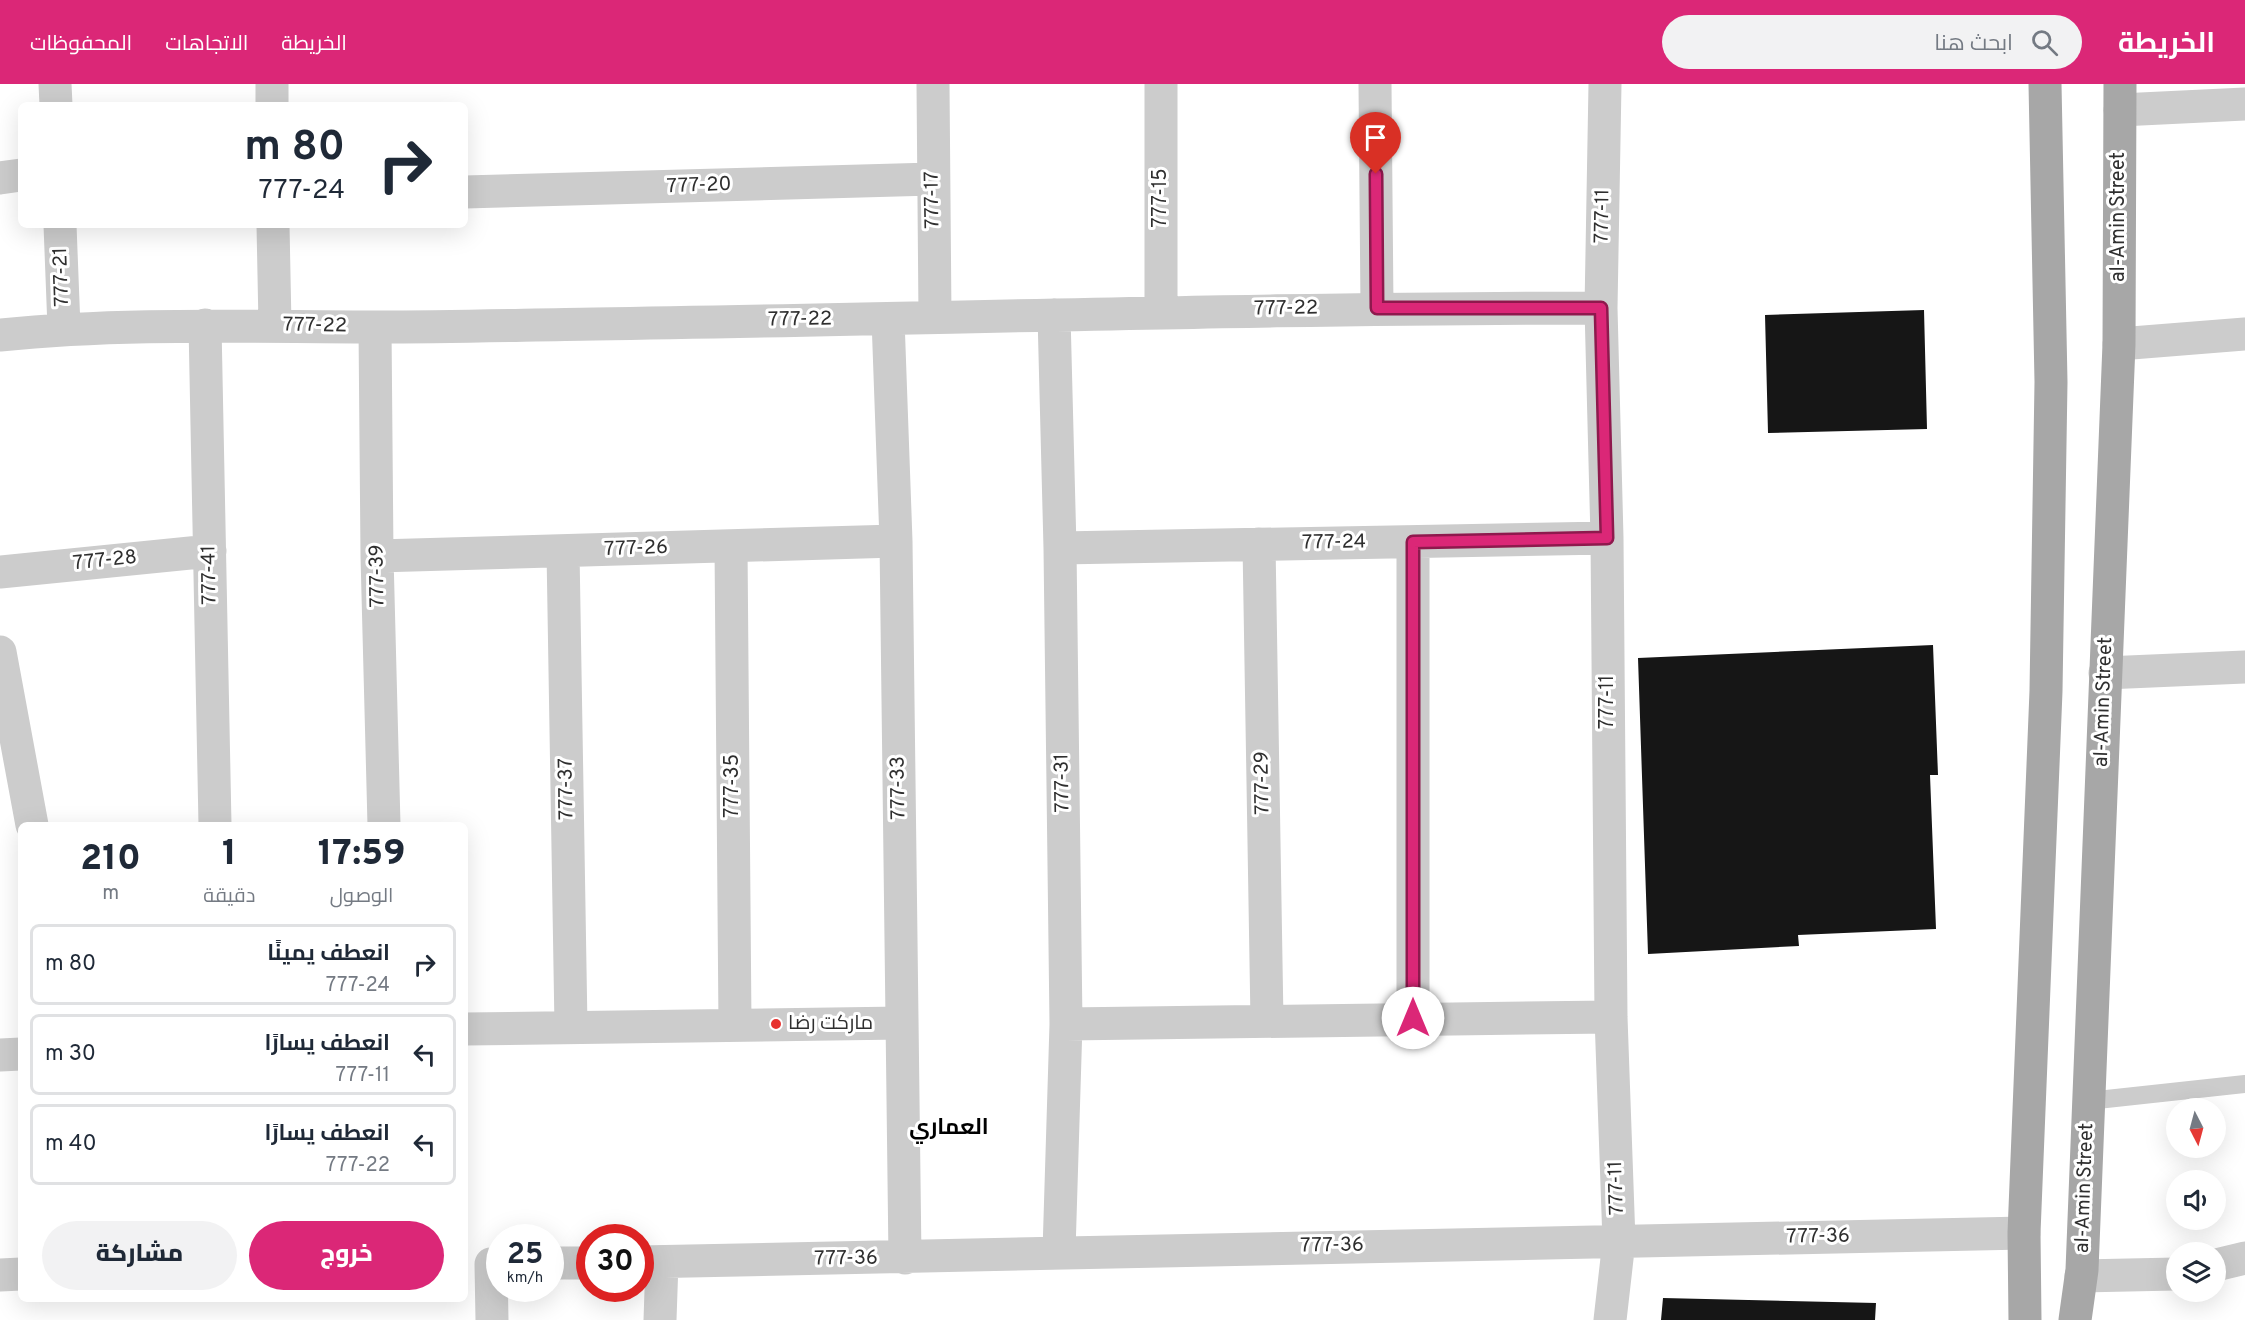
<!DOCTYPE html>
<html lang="ar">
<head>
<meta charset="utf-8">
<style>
  :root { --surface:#fff; --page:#f2f2f3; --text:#1f2937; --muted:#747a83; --line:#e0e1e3; --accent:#db2777 }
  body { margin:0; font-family:Overpass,Cairo,sans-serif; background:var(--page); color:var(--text); direction:rtl; height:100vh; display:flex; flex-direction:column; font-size:22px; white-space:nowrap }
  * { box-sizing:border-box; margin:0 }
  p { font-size:20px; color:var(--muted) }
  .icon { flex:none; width:33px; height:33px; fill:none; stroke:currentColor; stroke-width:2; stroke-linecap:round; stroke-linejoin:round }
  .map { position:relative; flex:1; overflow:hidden; direction:ltr }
  .panel { position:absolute; left:18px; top:738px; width:450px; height:480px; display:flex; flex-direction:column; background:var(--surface); border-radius:9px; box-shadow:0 6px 24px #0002; direction:rtl }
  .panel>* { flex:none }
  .guide { position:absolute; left:18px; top:18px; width:450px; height:126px; border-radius:9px; box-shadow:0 6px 24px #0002; direction:rtl; background:#fff; color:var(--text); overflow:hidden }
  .needle { width:39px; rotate:174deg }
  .fabs { position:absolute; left:2166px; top:1014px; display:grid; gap:12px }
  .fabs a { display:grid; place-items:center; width:60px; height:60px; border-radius:50%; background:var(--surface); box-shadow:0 6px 24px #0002; font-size:30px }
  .speed { position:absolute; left:486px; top:1140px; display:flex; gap:12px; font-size:30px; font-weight:700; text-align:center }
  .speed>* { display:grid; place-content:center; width:78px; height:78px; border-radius:50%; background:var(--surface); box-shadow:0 6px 24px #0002; line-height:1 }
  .speed small { font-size:15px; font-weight:400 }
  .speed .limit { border:9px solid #d22; background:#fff; color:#111 }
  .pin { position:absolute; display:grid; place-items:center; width:51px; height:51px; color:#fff; margin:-62px -26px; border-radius:50% 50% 50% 0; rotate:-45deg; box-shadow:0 0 6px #0007 }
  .pin .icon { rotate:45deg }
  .me { position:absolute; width:66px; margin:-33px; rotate:0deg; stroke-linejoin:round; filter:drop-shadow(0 0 4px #0008) }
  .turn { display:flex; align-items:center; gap:21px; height:126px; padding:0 24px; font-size:27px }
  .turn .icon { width:78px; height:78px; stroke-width:2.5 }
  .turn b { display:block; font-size:42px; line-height:51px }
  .eta { display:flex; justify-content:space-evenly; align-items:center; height:102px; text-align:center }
  .eta b { font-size:36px; font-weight:800; line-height:42px }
  .primary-button { display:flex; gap:12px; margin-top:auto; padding:12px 24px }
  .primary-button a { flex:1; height:69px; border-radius:36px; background:var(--accent); color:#fff; font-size:24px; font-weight:800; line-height:69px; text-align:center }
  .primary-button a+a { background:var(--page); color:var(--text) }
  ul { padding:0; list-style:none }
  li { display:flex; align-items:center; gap:18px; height:81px; margin:0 12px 9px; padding:0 12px; border:3px solid var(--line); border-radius:9px }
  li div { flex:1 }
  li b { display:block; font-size:22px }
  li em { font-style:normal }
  header { display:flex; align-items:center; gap:36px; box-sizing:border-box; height:84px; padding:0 30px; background:var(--accent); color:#fff }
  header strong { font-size:28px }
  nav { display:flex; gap:33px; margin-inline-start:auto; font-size:21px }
  .search { width:420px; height:54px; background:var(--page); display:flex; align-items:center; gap:15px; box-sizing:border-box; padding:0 21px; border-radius:33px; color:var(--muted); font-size:22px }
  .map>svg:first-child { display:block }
  .building { fill:#161616 }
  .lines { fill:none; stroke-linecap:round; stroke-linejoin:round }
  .lane { stroke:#ccc; stroke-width:18 }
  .street { stroke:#ccc; stroke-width:33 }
  .primary { stroke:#a7a7a7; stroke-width:33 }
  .route-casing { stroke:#8e194d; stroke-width:15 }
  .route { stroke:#db2777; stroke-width:10 }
  .poi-dot { fill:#e7322f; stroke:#fff; stroke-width:2 }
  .labels { text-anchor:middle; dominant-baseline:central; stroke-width:6; stroke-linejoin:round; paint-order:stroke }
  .street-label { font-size:20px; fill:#2f2f2f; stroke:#fff }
  .poi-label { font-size:20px; fill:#2f2f2f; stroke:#fff; text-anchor:start }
  .quarter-label { font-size:22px; font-weight:bold; fill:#000; stroke:#fff }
</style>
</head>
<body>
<header>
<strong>الخريطة</strong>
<div class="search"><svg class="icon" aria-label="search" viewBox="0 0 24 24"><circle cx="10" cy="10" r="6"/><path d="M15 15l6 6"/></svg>ابحث هنا</div>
<nav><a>الخريطة</a><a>الاتجاهات</a><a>المحفوظات</a></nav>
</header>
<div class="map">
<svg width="2245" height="1236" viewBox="0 0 2245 1236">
  <rect width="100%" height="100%" fill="#fff"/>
  <!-- building -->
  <path class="building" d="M1924 226 1927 345 1768 349 1765 231Z
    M1933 561 1938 691H1930L1936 845 1798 851 1799 862 1648 870 1638 574Z
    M1663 1214 1876 1219 1875 1236H1661Z"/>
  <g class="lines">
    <!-- lane -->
    <path class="lane" d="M2088 1017 2245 1000"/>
    <!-- street -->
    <path class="street" d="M55 0 56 21
      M272 0V21
      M933 0 935 233
      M1375 0 1377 224
      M1605 0 1601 224 1607 454 1611 933 1619 1157 1610 1236
      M2120 26 2245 20
      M0 94 21 91
      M465 108 933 95
      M60 141 64 244
      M273 141 275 241
      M1161 227V0
      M1054 231 1060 464 1066 940 1059 1167
      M888 235 896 457 905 1174
      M205 241 215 741
      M375 243 377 472 384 741
      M0 251C126 238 252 243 378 243 450 243 523 241 595 240 931 235 1266 224 1601 224
      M2119 260 2245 250
      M1413 458V934
      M1259 460 1267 937
      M731 462 735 941
      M1060 464 1607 454
      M563 467 571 943
      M377 472 896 457
      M0 488 210 467
      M0 568 32 741
      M2105 589 2245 583
      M1066 940 1611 933
      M465 945 902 939
      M0 971 21 970
      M640 1178 2024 1149
      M550 1179H590
      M491 1180 492 1236
      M2216 1181 2245 1174
      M0 1191 21 1190
      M2081 1192 2176 1190
      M660 1236 662 1178"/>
    <!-- primary -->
    <path class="primary" d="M2025 1236 2024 1149 2046 607 2051 298 2045 0
      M2075 1236 2082 1186 2119 260 2120 0"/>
  </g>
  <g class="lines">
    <!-- route casing -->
    <g class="route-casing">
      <path id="route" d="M1376 90 1377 224H1601L1607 454 1413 458V934"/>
    </g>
    <!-- route -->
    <use href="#route" class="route"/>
  </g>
  <!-- markers -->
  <circle class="poi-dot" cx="776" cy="940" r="6"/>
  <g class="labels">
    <!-- street labels -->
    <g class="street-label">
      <text transform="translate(699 102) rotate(-2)">777-20</text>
      <text transform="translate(1161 114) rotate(-90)">777-15</text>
      <text transform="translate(933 116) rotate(-91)">777-17</text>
      <text transform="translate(1603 132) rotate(-89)">777-11</text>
      <text transform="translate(2119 133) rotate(-90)">al-Amin Street</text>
      <text transform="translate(62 193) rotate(-92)">777-21</text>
      <text transform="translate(1286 225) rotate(-1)">777-22</text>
      <text transform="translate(800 236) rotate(-1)">777-22</text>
      <text transform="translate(315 242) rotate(1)">777-22</text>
      <text transform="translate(1334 459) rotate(-1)">777-24</text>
      <text transform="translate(636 465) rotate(-2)">777-26</text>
      <text transform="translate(105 477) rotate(-6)">777-28</text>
      <text transform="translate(210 491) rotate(-91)">777-41</text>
      <text transform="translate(378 492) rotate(-91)">777-39</text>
      <text transform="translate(1608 618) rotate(-90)">777-11</text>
      <text transform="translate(2104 618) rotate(-88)">al-Amin Street</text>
      <text transform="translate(1063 699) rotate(-91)">777-31</text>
      <text transform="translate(1263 699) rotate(-91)">777-29</text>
      <text transform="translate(733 702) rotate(-90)">777-35</text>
      <text transform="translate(899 704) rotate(-91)">777-33</text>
      <text transform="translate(567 705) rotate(-91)">777-37</text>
      <text transform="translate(1617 1104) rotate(-92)">777-11</text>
      <text transform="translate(2085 1104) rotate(-88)">al-Amin Street</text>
      <text transform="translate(1818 1153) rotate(-1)">777-36</text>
      <text transform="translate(1332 1162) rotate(-1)">777-36</text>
      <text transform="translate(846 1175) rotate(-1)">777-36</text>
    </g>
    <!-- poi labels -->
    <g class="poi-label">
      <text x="788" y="940">ماركت رضا</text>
    </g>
    <!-- quarter labels -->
    <g class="quarter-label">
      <text x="949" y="1044">العماري</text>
    </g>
  </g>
</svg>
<div class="fabs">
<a><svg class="needle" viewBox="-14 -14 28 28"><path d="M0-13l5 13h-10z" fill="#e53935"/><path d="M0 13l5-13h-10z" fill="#747a83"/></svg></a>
<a><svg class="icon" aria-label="sound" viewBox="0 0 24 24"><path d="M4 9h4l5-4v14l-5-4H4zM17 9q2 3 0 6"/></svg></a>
<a><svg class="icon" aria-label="layers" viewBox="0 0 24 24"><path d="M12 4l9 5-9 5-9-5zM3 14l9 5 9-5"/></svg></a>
</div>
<div class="speed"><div>25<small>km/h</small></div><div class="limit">30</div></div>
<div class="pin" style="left:1376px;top:90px;background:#d93025"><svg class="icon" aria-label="arrive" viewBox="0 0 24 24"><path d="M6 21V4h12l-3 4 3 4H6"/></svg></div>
<svg class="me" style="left:1413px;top:934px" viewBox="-20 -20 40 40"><circle r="19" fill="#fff"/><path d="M0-13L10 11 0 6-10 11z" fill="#db2777"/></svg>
<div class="guide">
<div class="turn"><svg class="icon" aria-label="right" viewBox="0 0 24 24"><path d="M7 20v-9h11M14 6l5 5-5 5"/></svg><div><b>80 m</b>777-24</div></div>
</div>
<section class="panel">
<div class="eta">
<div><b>17:59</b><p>الوصول</p></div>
<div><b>1</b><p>دقيقة</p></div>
<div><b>210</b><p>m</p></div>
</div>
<ul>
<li><svg class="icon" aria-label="right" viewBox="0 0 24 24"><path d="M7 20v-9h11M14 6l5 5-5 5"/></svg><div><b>انعطف يمينًا</b><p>777-24</p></div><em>80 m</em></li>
<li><svg class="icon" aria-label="left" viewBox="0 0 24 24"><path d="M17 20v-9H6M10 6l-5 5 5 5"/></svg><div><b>انعطف يسارًا</b><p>777-11</p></div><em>30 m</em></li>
<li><svg class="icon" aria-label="left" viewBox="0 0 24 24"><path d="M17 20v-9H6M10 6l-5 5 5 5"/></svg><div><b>انعطف يسارًا</b><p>777-22</p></div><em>40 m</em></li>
</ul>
<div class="primary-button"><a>خروج</a><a>مشاركة</a></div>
</section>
</div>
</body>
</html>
